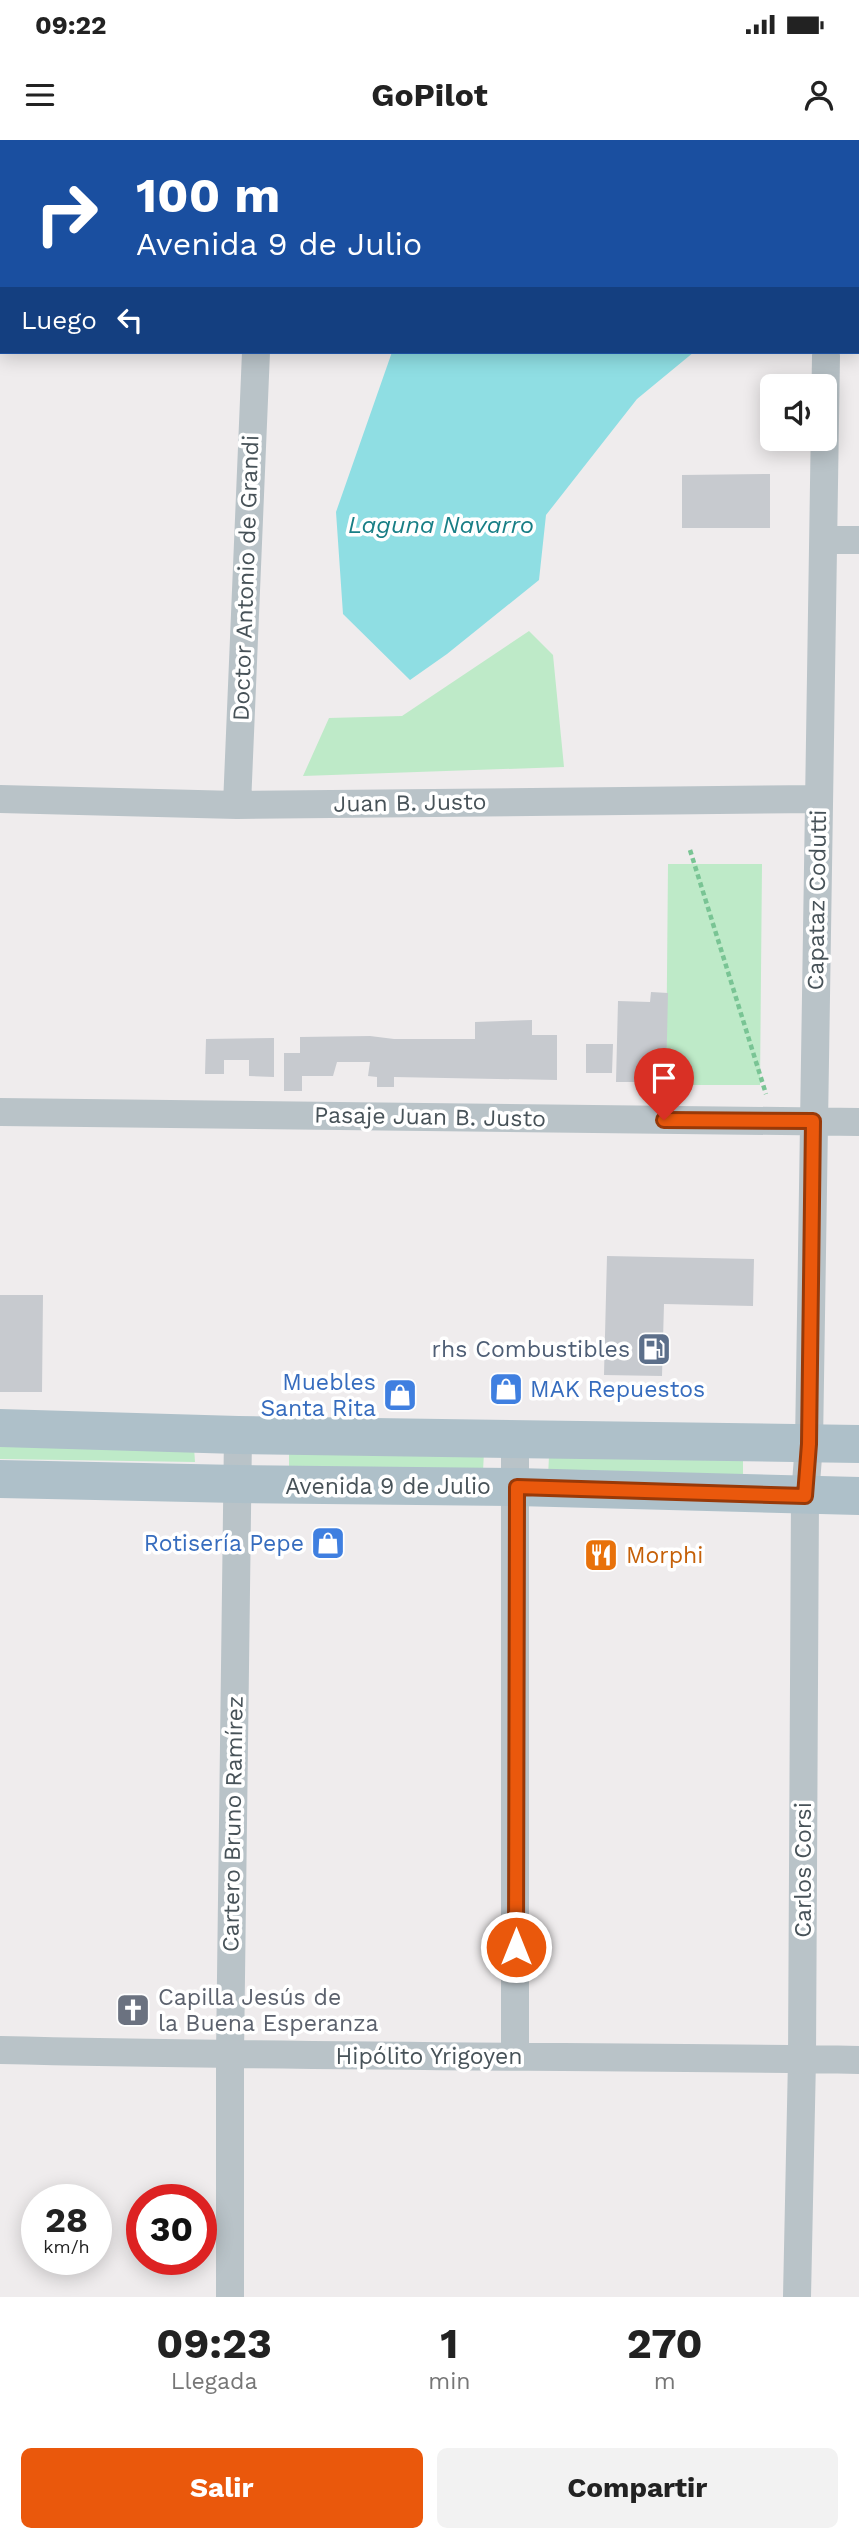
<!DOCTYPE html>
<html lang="es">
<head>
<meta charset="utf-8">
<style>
  :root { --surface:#fff; --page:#f2f2f2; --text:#222; --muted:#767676; --accent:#ea580c }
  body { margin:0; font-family:"Work Sans",sans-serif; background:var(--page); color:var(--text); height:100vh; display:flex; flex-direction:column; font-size:26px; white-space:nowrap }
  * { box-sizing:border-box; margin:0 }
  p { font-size:23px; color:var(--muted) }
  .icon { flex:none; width:38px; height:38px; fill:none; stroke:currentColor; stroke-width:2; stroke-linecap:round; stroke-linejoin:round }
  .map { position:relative; height:2157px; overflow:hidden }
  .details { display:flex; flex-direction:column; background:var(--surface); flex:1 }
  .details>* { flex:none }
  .banner { position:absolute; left:0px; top:0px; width:859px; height:214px; box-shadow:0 4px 18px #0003; background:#1a4fa0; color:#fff; overflow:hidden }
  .tools { position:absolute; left:760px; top:234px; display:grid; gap:14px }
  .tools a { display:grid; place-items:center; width:77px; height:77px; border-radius:10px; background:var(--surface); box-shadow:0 4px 18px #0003; font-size:35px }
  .speed { position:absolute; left:21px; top:2044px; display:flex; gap:14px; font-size:35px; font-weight:700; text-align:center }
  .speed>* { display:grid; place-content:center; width:91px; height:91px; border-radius:50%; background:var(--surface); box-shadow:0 4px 18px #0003; line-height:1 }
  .speed small { font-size:18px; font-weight:400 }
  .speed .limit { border:10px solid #d22; background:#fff; color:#111 }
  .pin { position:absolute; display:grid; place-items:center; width:60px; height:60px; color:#fff; margin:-72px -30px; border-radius:50% 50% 50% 0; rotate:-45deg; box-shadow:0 0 7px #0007 }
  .pin .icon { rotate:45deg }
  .me { position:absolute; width:77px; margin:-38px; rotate:0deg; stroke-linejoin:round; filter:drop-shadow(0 0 5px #0008) }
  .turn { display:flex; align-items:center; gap:24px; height:147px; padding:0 21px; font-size:32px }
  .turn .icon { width:91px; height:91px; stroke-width:2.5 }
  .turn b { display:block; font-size:49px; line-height:60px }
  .then { display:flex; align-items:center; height:66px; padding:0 21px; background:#0003; gap:14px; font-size:26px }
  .eta { display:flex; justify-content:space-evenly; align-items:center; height:119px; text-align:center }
  .eta b { font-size:42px; font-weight:700; line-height:49px }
  .action { display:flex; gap:14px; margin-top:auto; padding:14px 21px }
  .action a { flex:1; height:80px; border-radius:10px; background:var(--accent); color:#fff; font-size:28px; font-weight:700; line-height:80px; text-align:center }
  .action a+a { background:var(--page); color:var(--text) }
  .status { display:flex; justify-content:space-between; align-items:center; height:49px; padding:0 35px; background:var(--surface); direction:ltr }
  .status svg { height:19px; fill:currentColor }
  header { display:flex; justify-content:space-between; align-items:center; height:91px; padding:0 21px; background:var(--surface); font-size:32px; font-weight:700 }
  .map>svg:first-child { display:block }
  .green { fill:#beeac8 }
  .water { fill:#8fdee3 }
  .building { fill:#c7cacf }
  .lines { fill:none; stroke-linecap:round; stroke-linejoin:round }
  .path { stroke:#79c494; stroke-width:4.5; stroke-dasharray:5 3.5; stroke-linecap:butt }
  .minor { stroke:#b9c3c8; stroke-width:28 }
  .primary { stroke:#aec0c9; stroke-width:38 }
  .route-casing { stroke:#983908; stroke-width:18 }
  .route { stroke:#ea580c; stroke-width:12 }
  .labels { text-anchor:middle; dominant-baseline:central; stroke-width:7; stroke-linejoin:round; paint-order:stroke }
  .street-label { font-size:23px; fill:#475258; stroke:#fff }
  .service-label { font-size:23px; fill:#4e5e75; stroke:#fff; text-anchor:end }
  .shop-label { font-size:23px; fill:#366cbe; stroke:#fff; text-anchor:end }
  .food-label { font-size:23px; fill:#c56008; stroke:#fff; text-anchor:start }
  .worship-label { font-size:23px; fill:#5b616d; stroke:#fff; text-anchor:start }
  .water-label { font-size:24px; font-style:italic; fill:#187e85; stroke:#fff }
</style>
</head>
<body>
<div class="status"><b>09:22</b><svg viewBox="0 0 49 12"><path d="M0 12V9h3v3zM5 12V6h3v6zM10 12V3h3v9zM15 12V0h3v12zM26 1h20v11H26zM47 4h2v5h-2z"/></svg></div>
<header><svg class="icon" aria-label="menu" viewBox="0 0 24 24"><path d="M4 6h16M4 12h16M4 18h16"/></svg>GoPilot<svg class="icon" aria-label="person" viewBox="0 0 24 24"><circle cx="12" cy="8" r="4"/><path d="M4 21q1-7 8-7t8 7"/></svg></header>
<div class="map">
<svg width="859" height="2157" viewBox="0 0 859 2157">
  <rect width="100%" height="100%" fill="#efeced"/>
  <!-- green -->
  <path class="green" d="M529 491 553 515 564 627 303 636 329 578 402 576Z
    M668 724H762L760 945H666Z
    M0 1305 194 1307 195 1322 0 1319Z
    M289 1309 484 1311 483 1332 289 1330Z
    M549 1316 743 1319V1340L548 1337Z"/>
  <!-- water -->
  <path class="water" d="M514 0H859V126L858 2H509Z
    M392 212H694L637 259 546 375 539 440 447 514 410 540 343 474 336 372Z"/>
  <!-- building -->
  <path class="building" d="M770 334V388H682V335Z
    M651 852 668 853 666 942H616L618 861 650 862Z
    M532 880V895H557V940L394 937V947H377V937L368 936 370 922H337L333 936H302V951H284V913H300V897L370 896 394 899H475V882Z
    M274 898V937L249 936V920H224V934H205L206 899Z
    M586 904H613L612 933H586Z
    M607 1116 754 1119 753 1166 664 1164 662 1236 604 1235Z
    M0 1155H43L42 1252H0Z"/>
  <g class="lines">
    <!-- path -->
    <path class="path" d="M690 710 766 954"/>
    <!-- minor -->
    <path class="minor" d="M260 2V0
      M0 160H2
      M824 400H859
      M0 659 237 665 819 659
      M237 665 256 212
      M0 972 859 982
      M515 1299V1916
      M0 1910C286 1917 573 1916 859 1920
      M230 2157V1915L238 1295
      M797 2157 802 1919 805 1356 809 1304 826 216"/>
    <!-- primary -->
    <path class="primary" d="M0 1288 238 1295 859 1304
      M0 1339 238 1344 517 1347 859 1356"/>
  </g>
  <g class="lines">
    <!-- route casing -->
    <g class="route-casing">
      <path id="route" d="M516 1807 517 1347 805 1356 809 1304 813 981 664 980"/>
    </g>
    <!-- route -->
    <use href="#route" class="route"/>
  </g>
  <!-- icons -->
  <defs>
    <g id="fuel-square" transform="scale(1.75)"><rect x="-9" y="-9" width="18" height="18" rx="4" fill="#5c6f8a" stroke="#fff"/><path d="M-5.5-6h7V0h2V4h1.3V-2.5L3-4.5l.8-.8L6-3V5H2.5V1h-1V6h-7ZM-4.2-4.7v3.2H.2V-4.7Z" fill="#fff"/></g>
    <g id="shop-square" transform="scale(1.75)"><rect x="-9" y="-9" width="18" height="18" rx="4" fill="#3f7fe0" stroke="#fff"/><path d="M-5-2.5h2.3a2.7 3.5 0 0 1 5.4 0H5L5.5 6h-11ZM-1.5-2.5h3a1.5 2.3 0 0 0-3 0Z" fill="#fff"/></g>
    <g id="restaurant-square" transform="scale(1.75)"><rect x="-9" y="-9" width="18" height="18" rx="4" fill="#e8710a" stroke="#fff"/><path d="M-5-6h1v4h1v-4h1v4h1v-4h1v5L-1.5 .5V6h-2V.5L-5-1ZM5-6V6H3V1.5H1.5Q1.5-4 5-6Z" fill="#fff"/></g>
    <g id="church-square" transform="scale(1.75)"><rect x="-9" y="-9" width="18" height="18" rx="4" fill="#6b7280" stroke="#fff"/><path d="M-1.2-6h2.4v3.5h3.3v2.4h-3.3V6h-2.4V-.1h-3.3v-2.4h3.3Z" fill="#fff"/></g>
  </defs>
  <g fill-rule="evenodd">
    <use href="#fuel-square" x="654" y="1209"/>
    <use href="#shop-square" x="506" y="1249"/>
    <use href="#shop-square" x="400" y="1255"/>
    <use href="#shop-square" x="328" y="1403"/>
    <use href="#restaurant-square" x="601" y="1415"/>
    <use href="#church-square" x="133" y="1870"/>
  </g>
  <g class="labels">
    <!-- street labels -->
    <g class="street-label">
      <text transform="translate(246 438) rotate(-88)">Doctor Antonio de Grandi</text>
      <text transform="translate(410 663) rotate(-1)">Juan B. Justo</text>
      <text transform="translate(817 760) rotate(-89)">Capataz Codutti</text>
      <text transform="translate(430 977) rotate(1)">Pasaje Juan B. Justo</text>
      <text x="388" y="1346">Avenida 9 de Julio</text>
      <text transform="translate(233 1684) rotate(-89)">Cartero Bruno Ramírez</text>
      <text transform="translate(803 1730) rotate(-90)">Carlos Corsi</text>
      <text x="429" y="1916">Hipólito Yrigoyen</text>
    </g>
    <!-- service labels -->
    <g class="service-label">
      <text x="630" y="1209">rhs Combustibles</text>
    </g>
    <!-- shop labels -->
    <g class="shop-label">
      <text x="376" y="1242">Muebles<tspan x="376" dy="26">Santa Rita</tspan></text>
      <text x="530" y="1249" text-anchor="start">MAK Repuestos</text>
      <text x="304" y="1403">Rotisería Pepe</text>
    </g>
    <!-- food labels -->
    <g class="food-label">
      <text x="626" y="1415">Morphi</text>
    </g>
    <!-- worship labels -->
    <g class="worship-label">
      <text x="158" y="1857">Capilla Jesús de<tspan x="158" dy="26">la Buena Esperanza</tspan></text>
    </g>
    <!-- water labels -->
    <g class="water-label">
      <text x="441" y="385">Laguna Navarro</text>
    </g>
  </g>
</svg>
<div class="tools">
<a><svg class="icon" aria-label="sound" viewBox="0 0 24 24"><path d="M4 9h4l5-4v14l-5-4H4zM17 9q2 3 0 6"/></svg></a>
</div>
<div class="speed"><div>28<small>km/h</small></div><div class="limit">30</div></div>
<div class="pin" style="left:664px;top:980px;background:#d93025"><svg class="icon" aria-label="arrive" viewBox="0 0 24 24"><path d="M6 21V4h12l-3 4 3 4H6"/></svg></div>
<svg class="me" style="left:516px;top:1807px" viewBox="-20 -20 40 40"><circle r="17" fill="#ea580c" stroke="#fff" stroke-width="3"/><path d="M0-11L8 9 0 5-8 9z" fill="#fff"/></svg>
<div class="banner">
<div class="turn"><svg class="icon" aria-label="right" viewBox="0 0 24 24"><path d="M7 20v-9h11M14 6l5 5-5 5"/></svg><div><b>100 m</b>Avenida 9 de Julio</div></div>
<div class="then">Luego<svg class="icon" aria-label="left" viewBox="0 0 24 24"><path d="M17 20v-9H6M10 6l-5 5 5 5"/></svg></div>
</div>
</div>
<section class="details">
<div class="eta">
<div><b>09:23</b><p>Llegada</p></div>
<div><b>1</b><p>min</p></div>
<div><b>270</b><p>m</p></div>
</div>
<div class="action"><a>Salir</a><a>Compartir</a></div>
</section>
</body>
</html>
